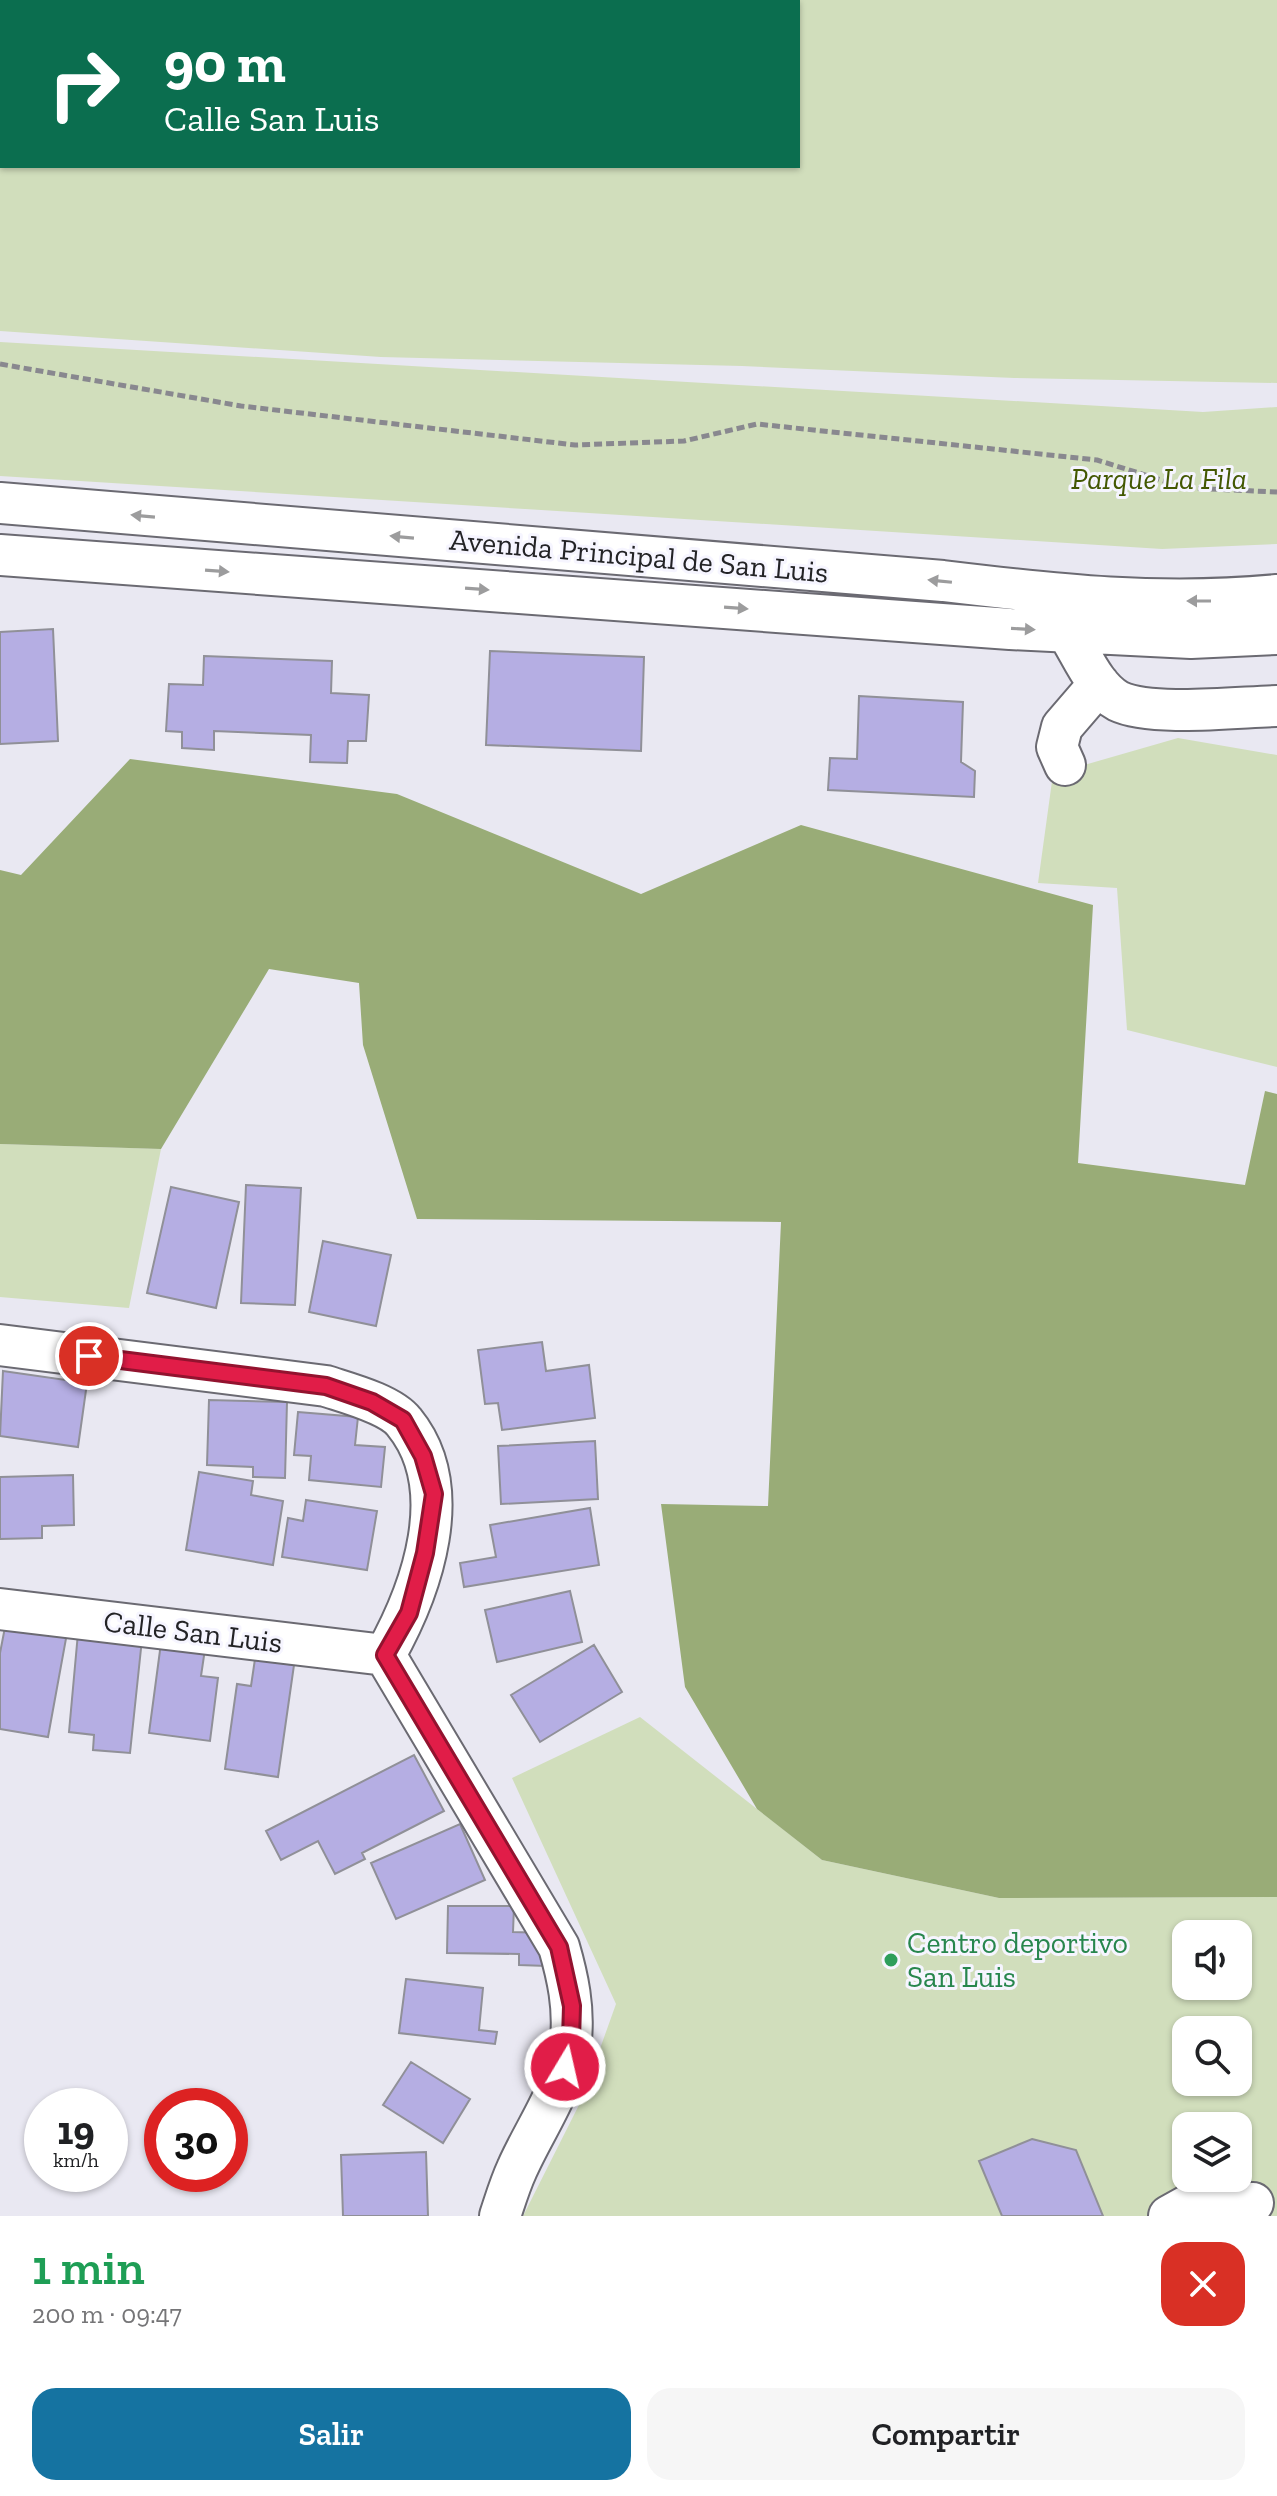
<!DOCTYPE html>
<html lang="es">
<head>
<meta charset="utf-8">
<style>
  :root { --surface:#fff; --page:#f6f6f6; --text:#202124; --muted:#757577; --accent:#1573a1 }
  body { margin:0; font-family:"Zilla Slab",serif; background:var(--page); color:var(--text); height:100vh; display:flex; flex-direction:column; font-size:30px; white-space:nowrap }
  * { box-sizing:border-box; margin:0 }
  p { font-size:26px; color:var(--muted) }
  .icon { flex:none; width:44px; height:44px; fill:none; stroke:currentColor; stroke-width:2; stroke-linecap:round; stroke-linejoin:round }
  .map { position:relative; height:2216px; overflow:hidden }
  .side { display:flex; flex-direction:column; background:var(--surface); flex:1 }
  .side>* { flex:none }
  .guide { position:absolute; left:0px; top:0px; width:800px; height:168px; box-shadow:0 2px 6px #0004; background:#0b6e4f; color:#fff; overflow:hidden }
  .buttons { position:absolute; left:1172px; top:1920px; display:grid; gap:16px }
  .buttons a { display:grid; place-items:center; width:80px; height:80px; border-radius:16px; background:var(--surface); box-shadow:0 2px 6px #0004; font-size:40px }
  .speed { position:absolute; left:24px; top:2088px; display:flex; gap:16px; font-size:40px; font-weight:700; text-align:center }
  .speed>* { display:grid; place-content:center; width:104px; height:104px; border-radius:50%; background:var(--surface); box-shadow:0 2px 6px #0004; line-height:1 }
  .speed small { font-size:20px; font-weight:400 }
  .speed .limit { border:12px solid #d22; background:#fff; color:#111 }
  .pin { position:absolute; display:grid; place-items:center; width:68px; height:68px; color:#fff; margin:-34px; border:4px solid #fff; border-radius:50%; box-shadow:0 2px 8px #0007 }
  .me { position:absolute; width:88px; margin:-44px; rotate:9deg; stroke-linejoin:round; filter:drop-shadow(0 0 6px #0008) }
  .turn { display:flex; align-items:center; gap:28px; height:168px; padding:0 32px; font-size:36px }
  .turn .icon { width:104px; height:104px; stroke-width:2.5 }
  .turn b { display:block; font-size:56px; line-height:68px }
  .round { display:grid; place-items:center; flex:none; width:84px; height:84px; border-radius:24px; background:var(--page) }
  .head { display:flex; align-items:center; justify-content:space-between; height:136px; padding:0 32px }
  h1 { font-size:48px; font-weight:600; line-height:60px; color:#1e9e55 }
  .action { display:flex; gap:16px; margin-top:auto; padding:16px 32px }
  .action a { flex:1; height:92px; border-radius:24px; background:var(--accent); color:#fff; font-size:32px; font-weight:600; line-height:92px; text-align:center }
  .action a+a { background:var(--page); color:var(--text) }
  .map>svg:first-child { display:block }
  .green { fill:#d1debc; fill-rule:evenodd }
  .forest { fill:#99ac77 }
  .building { fill:#b5aee3; stroke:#909098; stroke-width:2 }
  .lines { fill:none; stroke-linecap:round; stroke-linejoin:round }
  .minor-casing { stroke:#6b6a72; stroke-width:44 }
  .path { stroke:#89888f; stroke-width:5; stroke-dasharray:8 4; stroke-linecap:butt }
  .minor { stroke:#fff; stroke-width:40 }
  .oneway { fill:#9c9c9d }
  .route-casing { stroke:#92132f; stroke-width:20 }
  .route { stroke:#e11d48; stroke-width:14 }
  .leisure-dot { fill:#2e9e5b; stroke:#f6f5ff; stroke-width:3 }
  .labels { text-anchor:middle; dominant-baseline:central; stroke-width:6; stroke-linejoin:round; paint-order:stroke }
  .park-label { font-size:30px; font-style:italic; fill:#435802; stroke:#f6f5ff }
  .street-label { font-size:30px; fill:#232326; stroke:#f6f5ff }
  .leisure-label { font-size:30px; fill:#27864d; stroke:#f6f5ff; text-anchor:start }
</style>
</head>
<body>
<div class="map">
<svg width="1277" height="2216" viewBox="0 0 1277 2216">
  <rect width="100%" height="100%" fill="#e9e8f2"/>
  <!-- green -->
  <path class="green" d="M0 0H1277V383L1014 378 742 366 381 357 0 331ZM2 2H798V166H2Z
    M0 342 1203 412 1277 407V544L1162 549 0 476Z
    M1178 738 1277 755V1067L1127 1030 1117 888 1038 883 1053 774Z
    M0 1144 161 1149 129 1308 0 1297Z
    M640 1717 822 1860 999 1898 1277 1897V2216H523L582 2099 616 2004 512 1778ZM1186 1934H1238V1986H1186ZM1186 2030H1238V2082H1186ZM1186 2126H1238V2178H1186Z"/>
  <!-- forest -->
  <path class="forest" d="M130 759 397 794 641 894 801 825 1093 905 1078 1163 1245 1185 1265 1091 1277 1094V1897L999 1898 822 1860 757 1809 685 1687 661 1504 768 1506 781 1222 417 1219 363 1045 359 983 269 969 161 1149 0 1144V870L21 875Z"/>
  <!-- building -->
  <path class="building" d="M53 629 58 741 0 744V632Z
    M490 651 644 657 641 751 486 745Z
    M204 656 332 661 331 693 369 695 366 741H348L347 763 310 762 311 735 214 731V750L182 748V732L166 731 169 684 203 685Z
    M859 696 963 702 961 762 975 771 974 797 828 790 830 758 857 759Z
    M246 1185 301 1188 295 1305 241 1303Z
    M171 1187 239 1202 216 1308 147 1293Z
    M323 1241 391 1255 376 1326 309 1312Z
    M542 1342 546 1371 589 1365 595 1418 502 1430 498 1403 485 1404 478 1350Z
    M3 1371 87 1383 78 1447 0 1436Z
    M209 1400 287 1402 285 1478 253 1477V1467L207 1465Z
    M298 1412 358 1417 355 1445 385 1447 381 1487 309 1480 311 1456 294 1455Z
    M595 1441 598 1499 501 1504 498 1446Z
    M199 1472 253 1481 251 1495 283 1501 273 1565 186 1550Z
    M73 1475 74 1525 42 1526V1538L0 1539V1477Z
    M306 1500 377 1511 367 1570 282 1557 288 1518 303 1521Z
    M590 1508 599 1565 464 1587 460 1563 496 1557 490 1525Z
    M570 1591 582 1642 497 1662 485 1610Z
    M6 1622 67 1633 48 1737 0 1729V1653Z
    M78 1633 142 1639 130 1753 93 1750 94 1735 69 1732Z
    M161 1643 205 1649 201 1676 218 1678 210 1741 149 1733Z
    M594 1645 622 1692 540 1742 511 1695Z
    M255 1659 294 1665 278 1777 225 1769 237 1684 251 1686Z
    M414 1755 444 1811 362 1853 365 1859 335 1874 318 1841 281 1860 266 1831Z
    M460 1824 485 1880 396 1919 371 1863Z
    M448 1906H514L513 1932 548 1933 547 1966 519 1965V1954L447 1953Z
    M406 1979 483 1988 479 2030 497 2032 495 2044 399 2033Z
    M411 2062 470 2099 443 2143 383 2105Z
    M1032 2139 1076 2150 1103 2216H1002L979 2161Z
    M426 2152 428 2216H343L341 2155Z"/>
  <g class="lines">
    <!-- minor casing -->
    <g class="minor-casing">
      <path id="minor" d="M0 503 943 581C1059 595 1160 606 1277 595
        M0 555 1010 629 1191 638 1277 634
        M1067 632C1081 653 1094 688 1118 701 1151 717 1238 707 1277 706
        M1065 765 1057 747 1062 727 1099 684
        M0 1345 326 1386C347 1393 390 1404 404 1422 458 1488 422 1589 385 1655
        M0 1609 385 1655
        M385 1655 559 1947C568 1978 574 2007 571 2039 567 2085 535 2128 517 2169 510 2184 505 2201 500 2216
        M1169 2216 1187 2206 1253 2203"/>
    </g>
    <!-- path -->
    <path class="path" d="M0 364 241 406 575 445 684 441 757 424 1097 460 1187 488 1277 492"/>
    <!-- minor -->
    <use href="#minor" class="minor"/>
  </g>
  <!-- one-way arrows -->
  <defs><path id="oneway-solid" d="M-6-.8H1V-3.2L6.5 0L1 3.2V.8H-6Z" transform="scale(2)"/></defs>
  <g class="oneway">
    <use href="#oneway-solid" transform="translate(143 516) rotate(-175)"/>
    <use href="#oneway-solid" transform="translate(402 537) rotate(-175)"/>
    <use href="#oneway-solid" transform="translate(217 571) rotate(4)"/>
    <use href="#oneway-solid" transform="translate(940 581) rotate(-174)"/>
    <use href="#oneway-solid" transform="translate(477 589) rotate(4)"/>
    <use href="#oneway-solid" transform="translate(1199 601) rotate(-180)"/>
    <use href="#oneway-solid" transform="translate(736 608) rotate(4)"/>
    <use href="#oneway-solid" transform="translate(1023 629) rotate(3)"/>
  </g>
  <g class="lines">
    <!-- route casing -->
    <g class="route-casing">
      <path id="route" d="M89 1356 326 1386 372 1402 403 1420 423 1456 434 1494 425 1553 409 1613 385 1655 559 1947 572 2006 571 2040 565 2067"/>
    </g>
    <!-- route -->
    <use href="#route" class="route"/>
  </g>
  <!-- markers -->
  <circle class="leisure-dot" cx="891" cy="1960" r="8"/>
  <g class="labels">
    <!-- park labels -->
    <g class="park-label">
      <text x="1159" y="479">Parque La Fila</text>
    </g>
    <!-- street labels -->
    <g class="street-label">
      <text transform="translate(639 556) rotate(5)">Avenida Principal de San Luis</text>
      <text transform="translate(193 1632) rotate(7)">Calle San Luis</text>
    </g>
    <!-- leisure labels -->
    <g class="leisure-label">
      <text x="907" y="1943">Centro deportivo<tspan x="907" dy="34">San Luis</tspan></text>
    </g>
  </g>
</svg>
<div class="buttons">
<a><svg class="icon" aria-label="sound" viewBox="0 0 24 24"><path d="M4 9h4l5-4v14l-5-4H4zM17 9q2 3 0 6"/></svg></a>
<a><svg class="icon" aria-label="search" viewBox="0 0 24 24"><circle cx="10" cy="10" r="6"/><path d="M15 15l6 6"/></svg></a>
<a><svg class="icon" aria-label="layers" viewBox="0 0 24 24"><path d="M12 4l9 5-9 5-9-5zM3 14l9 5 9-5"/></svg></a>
</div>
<div class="speed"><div>19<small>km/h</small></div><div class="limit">30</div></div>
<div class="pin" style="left:89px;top:1356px;background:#d93025"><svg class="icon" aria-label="arrive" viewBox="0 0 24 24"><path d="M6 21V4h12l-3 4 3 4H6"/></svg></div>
<svg class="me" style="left:565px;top:2067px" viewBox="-20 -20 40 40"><circle r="17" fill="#e11d48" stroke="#fff" stroke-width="3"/><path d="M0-11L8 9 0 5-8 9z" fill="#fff"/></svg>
<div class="guide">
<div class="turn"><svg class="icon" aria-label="right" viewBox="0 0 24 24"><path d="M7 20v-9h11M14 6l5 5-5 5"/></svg><div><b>90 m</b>Calle San Luis</div></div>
</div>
</div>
<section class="side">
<div class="head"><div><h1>1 min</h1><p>200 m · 09:47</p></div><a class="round" style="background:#d93025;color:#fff"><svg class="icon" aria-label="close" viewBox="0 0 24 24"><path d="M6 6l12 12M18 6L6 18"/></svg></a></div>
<div class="action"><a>Salir</a><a>Compartir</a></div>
</section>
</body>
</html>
